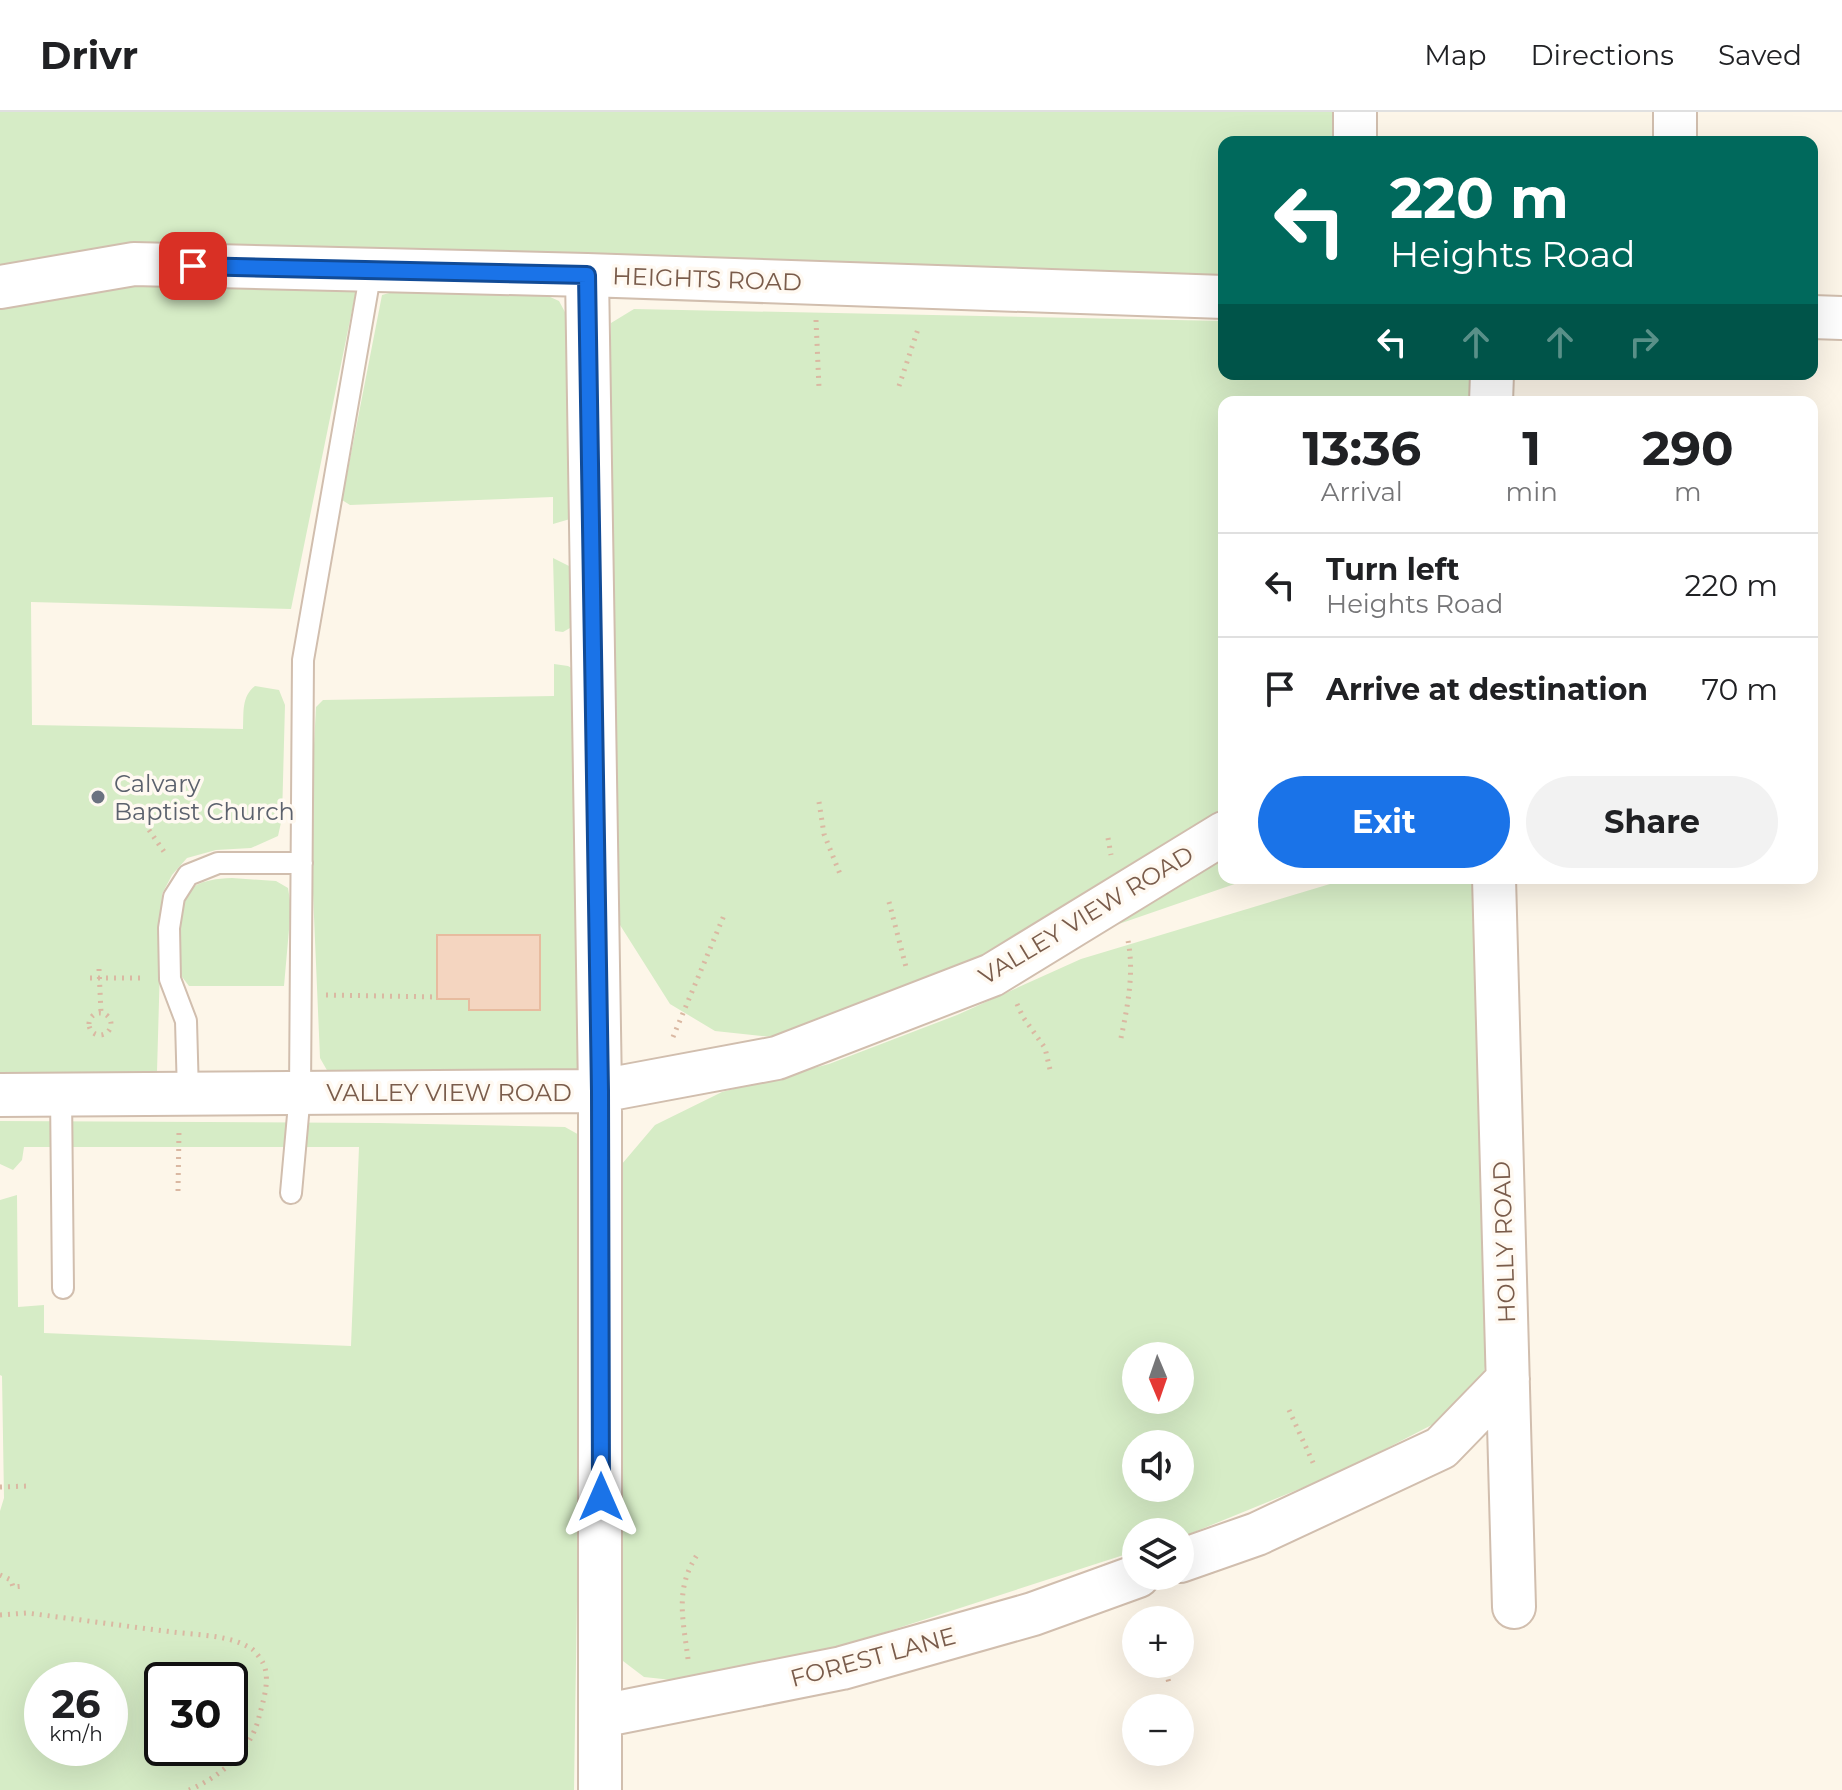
<!DOCTYPE html>
<html lang="en">
<head>
<meta charset="utf-8">
<style>
  :root { --surface:#fff; --page:#f2f2f2; --text:#202124; --muted:#757577; --line:#e0e0e0; --accent:#1a73e8 }
  body { margin:0; font-family:Montserrat,sans-serif; background:var(--page); color:var(--text); height:100vh; display:flex; flex-direction:column; font-size:30px; white-space:nowrap }
  * { box-sizing:border-box; margin:0 }
  p { font-size:26px; color:var(--muted) }
  .icon { flex:none; width:44px; height:44px; fill:none; stroke:currentColor; stroke-width:2; stroke-linecap:round; stroke-linejoin:round }
  .map { position:relative; flex:1; overflow:hidden }
  .drawer { position:absolute; left:1218px; top:284px; width:600px; height:488px; display:flex; flex-direction:column; background:var(--surface); border-radius:16px; box-shadow:0 8px 32px #0002 }
  .drawer>* { flex:none }
  .top-card { position:absolute; left:1218px; top:24px; width:600px; height:244px; border-radius:16px; box-shadow:0 8px 32px #0002; background:#00695c; color:#fff; overflow:hidden }
  .needle { width:52px; rotate:178deg }
  .tools { position:absolute; left:1122px; top:1230px; display:grid; gap:16px }
  .tools a { display:grid; place-items:center; width:72px; height:72px; border-radius:50%; background:var(--surface); box-shadow:0 8px 32px #0002; font-size:40px }
  .speed { position:absolute; left:24px; top:1550px; display:flex; gap:16px; font-size:40px; font-weight:700; text-align:center }
  .speed>* { display:grid; place-content:center; width:104px; height:104px; border-radius:50%; background:var(--surface); box-shadow:0 8px 32px #0002; line-height:1 }
  .speed small { font-size:20px; font-weight:400 }
  .speed .limit { border:4px solid #111; border-radius:12px; background:#fff; color:#111 }
  .pin { position:absolute; display:grid; place-items:center; width:68px; height:68px; color:#fff; margin:-34px; border-radius:16px; box-shadow:0 4px 12px #0006 }
  .me { position:absolute; width:88px; margin:-44px; rotate:0deg; stroke-linejoin:round; filter:drop-shadow(0 0 6px #0008) }
  .turn { display:flex; align-items:center; gap:28px; height:168px; padding:0 40px; font-size:36px }
  .turn .icon { width:104px; height:104px; stroke-width:2.5 }
  .turn b { display:block; font-size:56px; line-height:68px }
  .lanes { display:flex; align-items:center; height:76px; padding:0 40px; background:#0003; justify-content:center; gap:40px; direction:ltr }
  .lanes .off { opacity:.35 }
  .eta { display:flex; justify-content:space-evenly; align-items:center; height:136px; text-align:center }
  .eta b { font-size:48px; font-weight:700; line-height:56px }
  .cta { display:flex; gap:16px; margin-top:auto; padding:16px 40px }
  .cta a { flex:1; height:92px; border-radius:48px; background:var(--accent); color:#fff; font-size:32px; font-weight:700; line-height:92px; text-align:center }
  .cta a+a { background:var(--page); color:var(--text) }
  ul { padding:0; list-style:none }
  li { display:flex; align-items:center; gap:24px; height:104px; padding:0 40px; border-top:2px solid var(--line) }
  li div { flex:1 }
  li b { display:block; font-size:30px }
  li em { font-style:normal }
  header { display:flex; align-items:center; gap:48px; box-sizing:border-box; height:112px; padding:0 40px; background:var(--surface); border-bottom:2px solid var(--line) }
  header strong { font-size:38px }
  nav { display:flex; gap:44px; margin-inline-start:auto; font-size:28px }
  .map>svg:first-child { display:block }
  .green { fill:#d6ecc6; fill-rule:evenodd }
  .building { fill:#f4d5c0; stroke:#e7bb9f; stroke-width:2 }
  .lines { fill:none; stroke-linecap:round; stroke-linejoin:round }
  .lane-casing { stroke:#d1beae; stroke-width:24 }
  .street-casing { stroke:#d1beae; stroke-width:46 }
  .path { stroke:#dab8a2; stroke-width:5; stroke-dasharray:2 6; stroke-linecap:butt }
  .lane { stroke:#fff; stroke-width:20 }
  .street { stroke:#fff; stroke-width:42 }
  .route-casing { stroke:#114b97; stroke-width:20 }
  .route { stroke:#1a73e8; stroke-width:14 }
  .worship-dot { fill:#6b7280; stroke:#fff9f1; stroke-width:3 }
  .labels { text-anchor:middle; dominant-baseline:central; stroke-width:7; stroke-linejoin:round; paint-order:stroke }
  .street-label { font-size:24px; fill:#7a5c4b; stroke:#fff9f1 }
  .worship-label { font-size:24px; fill:#5b616d; stroke:#fff9f1; text-anchor:start }
</style>
</head>
<body>
<header>
<strong>Drivr</strong>
<nav><a>Map</a><a>Directions</a><a>Saved</a></nav>
</header>
<div class="map">
<svg width="1842" height="1678" viewBox="0 0 1842 1678">
  <rect width="100%" height="100%" fill="#fdf6e9"/>
  <!-- green -->
  <path class="green" d="M0 0H1342V30H1224V177L0 166Z
    M175 167 357 174 291 497 31 490 32 613 243 617C244 601 241 585 255 574L279 578 285 593 282 706 278 724 251 736 216 738 187 746 172 763 162 782 157 960 0 966V191Z
    M400 178 539 180 559 189 573 215 570 407 553 412V385L350 393 342 388 382 183Z
    M634 197 1224 209V262H1475L1474 290H1224V766H1252L893 890 781 926 715 919 670 892 620 813 611 707V211Z
    M553 446 575 457 577 512 563 520 555 519Z
    M554 552 568 554 575 558 588 943 576 960 332 967 320 946 310 710 316 595 323 588 554 584Z
    M232 766 276 769 288 776 291 795 284 874H189L173 853C178 801 167 768 232 766Z
    M1350 766H1473L1490 1218 1483 1268 1447 1305 1341 1360 1187 1423 1180 1425V1420H1136V1439L855 1530 708 1566 672 1568 644 1565 623 1549 614 1519 616 1059 655 1013 722 980 829 952 957 903 1081 847ZM1136 1244H1180V1288H1136ZM1136 1332H1180V1376H1136Z
    M0 1009 379 1011 565 1015 581 1024 584 1040 574 1678H0V1399L4 1386 2 1264 0 1263V1088L17 1083 18 1195 44 1193V1221L351 1234 359 1035H24L22 1048 13 1058 0 1052ZM42 1568H110V1636H42ZM162 1568H230V1636H162Z"/>
  <!-- building -->
  <path class="building" d="M437 823H540V898H469V887H437Z"/>
  <g class="lines">
    <!-- lane casing -->
    <g class="lane-casing">
      <path id="lane" d="M61 982 63 1176
        M188 982 186 909 170 867 169 816 174 785 188 763 218 751H302
        M291 1081 300 981 303 548 371 158"/>
    </g>
    <!-- street casing -->
    <g class="street-casing">
      <path id="street" d="M1355 0V30
        M1675 0V30
        M587 163 600 979V1678
        M0 175 134 152 587 163 1224 185
        M1812 205 1842 206
        M1491 290 1492 262
        M1494 766 1514 1495
        M0 983 600 979 777 946 992 863 1224 721
        M1180 1449 1257 1422 1441 1336 1508 1267
        M601 1604 842 1556 1033 1502 1138 1464"/>
    </g>
    <!-- path -->
    <path class="path" d="M816 208 819 276
      M899 274 919 214
      M819 690 824 722 840 762
      M149 718 167 744
      M1108 726 1111 743
      M889 790 906 855
      M99 857 101 901
      M90 866H145
      M326 883 437 885
      M1017 892 1023 905 1045 936 1051 962
      M89 912a11 11 0 1 1 22 0a11 11 0 1 1-22 0Z
      M673 925 725 801
      M1121 926C1128 892 1135 858 1127 824
      M178 1079 179 1019
      M1289 1298 1315 1355
      M0 1375 28 1374
      M0 1463 11 1468 13 1475 24 1474
      M0 1503 27 1501C75 1507 124 1514 173 1520 197 1523 231 1523 252 1537 255 1539 261 1547 263 1551 271 1567 263 1589 259 1605 251 1639 220 1665 189 1678
      M688 1547C683 1506 674 1476 699 1440
      M1164 1552 1170 1575"/>
    <!-- lane -->
    <use href="#lane" class="lane"/>
    <!-- street -->
    <use href="#street" class="street"/>
  </g>
  <g class="lines">
    <!-- route casing -->
    <g class="route-casing">
      <path id="route" d="M193 154 587 163 600 979 601 1385"/>
    </g>
    <!-- route -->
    <use href="#route" class="route"/>
  </g>
  <!-- markers -->
  <circle class="worship-dot" cx="98" cy="685" r="8"/>
  <g class="labels">
    <!-- street labels -->
    <g class="street-label">
      <text transform="translate(707 167) rotate(2)">HEIGHTS ROAD</text>
      <text transform="translate(1086 803) rotate(-31)">VALLEY VIEW ROAD</text>
      <text x="449" y="980">VALLEY VIEW ROAD</text>
      <text transform="translate(1504 1130) rotate(-92)">HOLLY ROAD</text>
      <text transform="translate(873 1545) rotate(-15)">FOREST LANE</text>
    </g>
    <!-- worship labels -->
    <g class="worship-label">
      <text x="114" y="671">Calvary<tspan x="114" dy="28">Baptist Church</tspan></text>
    </g>
  </g>
</svg>
<div class="tools">
<a><svg class="needle" viewBox="-14 -14 28 28"><path d="M0-13l5 13h-10z" fill="#e53935"/><path d="M0 13l5-13h-10z" fill="#757577"/></svg></a>
<a><svg class="icon" aria-label="sound" viewBox="0 0 24 24"><path d="M4 9h4l5-4v14l-5-4H4zM17 9q2 3 0 6"/></svg></a>
<a><svg class="icon" aria-label="layers" viewBox="0 0 24 24"><path d="M12 4l9 5-9 5-9-5zM3 14l9 5 9-5"/></svg></a>
<a>+</a>
<a>−</a>
</div>
<div class="speed"><div>26<small>km/h</small></div><div class="limit">30</div></div>
<div class="pin" style="left:193px;top:154px;background:#d93025"><svg class="icon" aria-label="arrive" viewBox="0 0 24 24"><path d="M6 21V4h12l-3 4 3 4H6"/></svg></div>
<svg class="me" style="left:601px;top:1385px" viewBox="-20 -20 40 40"><path d="M0-17L14 15 0 8-14 15z" fill="#1a73e8" stroke="#fff" stroke-width="4"/></svg>
<div class="top-card">
<div class="turn"><svg class="icon" aria-label="left" viewBox="0 0 24 24"><path d="M17 20v-9H6M10 6l-5 5 5 5"/></svg><div><b>220 m</b>Heights Road</div></div>
<div class="lanes"><svg class="icon" aria-label="left" viewBox="0 0 24 24"><path d="M17 20v-9H6M10 6l-5 5 5 5"/></svg><svg class="icon off" aria-label="ahead" viewBox="0 0 24 24"><path d="M12 20V5M6 11l6-6 6 6"/></svg><svg class="icon off" aria-label="ahead" viewBox="0 0 24 24"><path d="M12 20V5M6 11l6-6 6 6"/></svg><svg class="icon off" aria-label="right" viewBox="0 0 24 24"><path d="M7 20v-9h11M14 6l5 5-5 5"/></svg></div>
</div>
<section class="drawer">
<div class="eta">
<div><b>13:36</b><p>Arrival</p></div>
<div><b>1</b><p>min</p></div>
<div><b>290</b><p>m</p></div>
</div>
<ul>
<li><svg class="icon" aria-label="left" viewBox="0 0 24 24"><path d="M17 20v-9H6M10 6l-5 5 5 5"/></svg><div><b>Turn left</b><p>Heights Road</p></div><em>220 m</em></li>
<li><svg class="icon" aria-label="arrive" viewBox="0 0 24 24"><path d="M6 21V4h12l-3 4 3 4H6"/></svg><div><b>Arrive at destination</b></div><em>70 m</em></li>
</ul>
<div class="cta"><a>Exit</a><a>Share</a></div>
</section>
</div>
</body>
</html>
